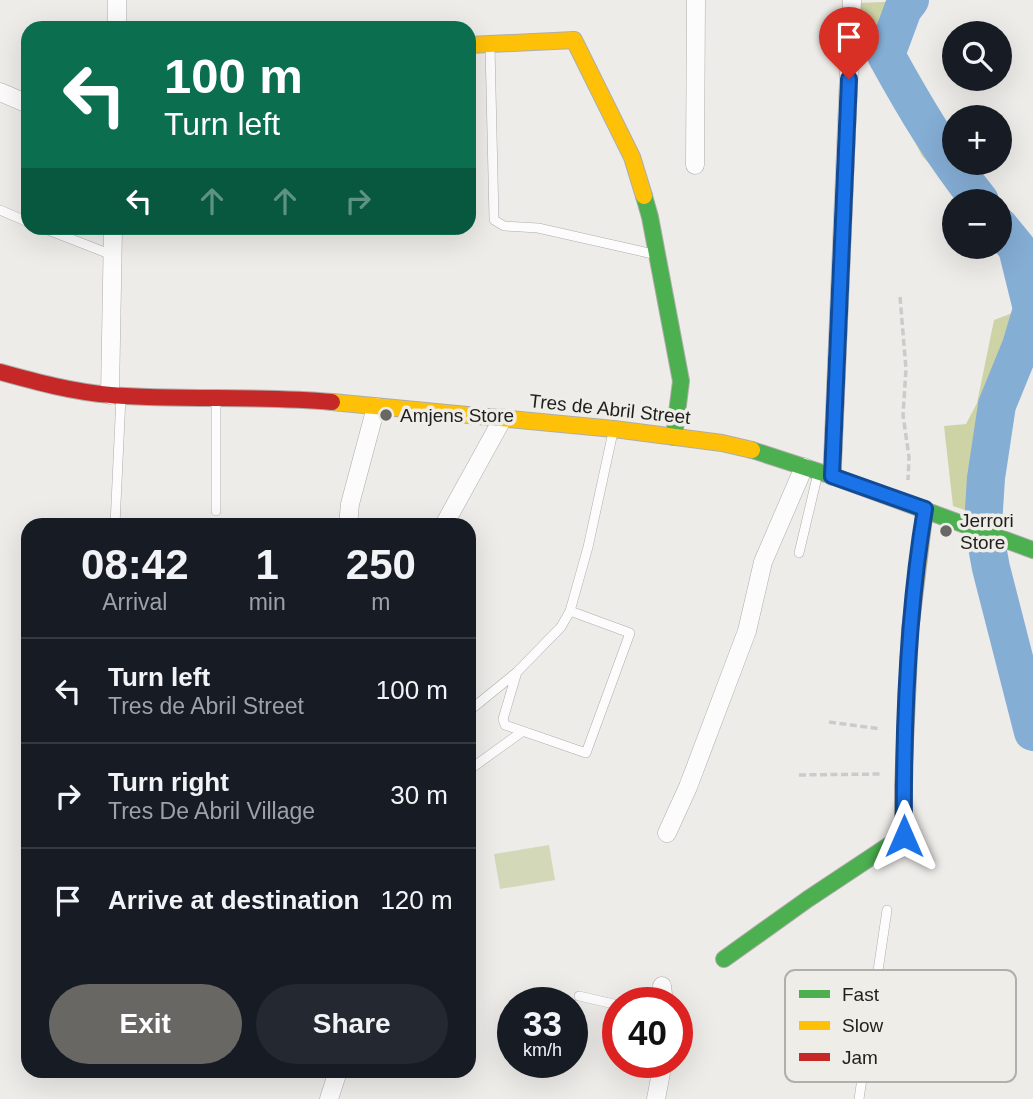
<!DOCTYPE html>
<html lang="en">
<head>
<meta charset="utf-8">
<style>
  :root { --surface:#171b24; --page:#242831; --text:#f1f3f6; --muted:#9ea1a6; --line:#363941; --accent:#686764 }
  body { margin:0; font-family:Arial,sans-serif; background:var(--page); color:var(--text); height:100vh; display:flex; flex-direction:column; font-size:26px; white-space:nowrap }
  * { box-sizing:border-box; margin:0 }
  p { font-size:23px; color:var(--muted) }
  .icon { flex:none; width:38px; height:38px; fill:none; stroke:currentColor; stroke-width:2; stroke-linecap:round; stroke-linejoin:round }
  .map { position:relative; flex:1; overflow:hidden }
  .side { position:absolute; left:21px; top:518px; width:455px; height:560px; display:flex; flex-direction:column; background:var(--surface); border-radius:21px; box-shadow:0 7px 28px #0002 }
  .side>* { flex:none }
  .hud { position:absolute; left:21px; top:21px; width:455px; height:214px; border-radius:21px; box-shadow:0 7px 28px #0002; background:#0b6e4f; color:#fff; overflow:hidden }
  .tools { position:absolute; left:942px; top:21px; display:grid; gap:14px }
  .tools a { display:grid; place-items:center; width:70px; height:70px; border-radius:50%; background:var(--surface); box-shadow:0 7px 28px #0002; font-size:35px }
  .speed { position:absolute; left:497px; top:987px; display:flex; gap:14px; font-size:35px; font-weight:700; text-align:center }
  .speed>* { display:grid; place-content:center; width:91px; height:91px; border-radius:50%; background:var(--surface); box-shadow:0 7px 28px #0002; line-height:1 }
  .speed small { font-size:18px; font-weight:400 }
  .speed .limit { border:10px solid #d22; background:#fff; color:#111 }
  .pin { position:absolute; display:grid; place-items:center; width:60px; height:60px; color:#fff; margin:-72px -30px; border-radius:50% 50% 50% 0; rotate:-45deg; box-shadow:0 0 7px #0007 }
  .pin .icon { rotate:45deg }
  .me { position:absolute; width:77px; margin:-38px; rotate:0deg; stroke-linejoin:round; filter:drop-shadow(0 0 5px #0008) }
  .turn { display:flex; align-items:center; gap:24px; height:147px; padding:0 28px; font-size:32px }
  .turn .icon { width:91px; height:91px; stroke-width:2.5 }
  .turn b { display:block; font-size:49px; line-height:60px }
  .lanes { display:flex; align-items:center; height:66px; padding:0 28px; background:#0003; justify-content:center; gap:35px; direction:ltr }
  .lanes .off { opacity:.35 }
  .eta { display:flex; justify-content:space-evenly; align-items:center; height:119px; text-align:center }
  .eta b { font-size:42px; font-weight:700; line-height:49px }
  .primary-button { display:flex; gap:14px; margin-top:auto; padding:14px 28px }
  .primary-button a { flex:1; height:80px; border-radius:42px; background:var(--accent); color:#fff; font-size:28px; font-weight:700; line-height:80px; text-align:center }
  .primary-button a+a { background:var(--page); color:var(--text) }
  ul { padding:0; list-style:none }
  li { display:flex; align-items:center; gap:21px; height:105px; padding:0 28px; border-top:2px solid var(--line) }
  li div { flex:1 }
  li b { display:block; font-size:26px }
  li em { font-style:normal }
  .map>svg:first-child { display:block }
  .green { fill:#d3d8b9 }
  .forest { fill:#ced3a6 }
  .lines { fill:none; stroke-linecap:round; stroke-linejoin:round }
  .river { stroke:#85aed5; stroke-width:38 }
  .lane-casing { stroke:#afadab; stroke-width:10 }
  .street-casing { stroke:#afadab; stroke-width:19 }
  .fast-casing { stroke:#afadab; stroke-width:18 }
  .slow-casing { stroke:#afadab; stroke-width:18 }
  .jam-casing { stroke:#afadab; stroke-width:18 }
  .path { stroke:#cbcbca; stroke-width:3.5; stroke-dasharray:7 3.5; stroke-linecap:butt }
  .lane { stroke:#fcfcfc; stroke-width:9 }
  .street { stroke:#fcfcfc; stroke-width:18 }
  .fast { stroke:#4caf50; stroke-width:16 }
  .slow { stroke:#ffc107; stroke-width:16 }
  .jam { stroke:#c62828; stroke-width:16 }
  .route-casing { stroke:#114b97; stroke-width:18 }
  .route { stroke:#1a73e8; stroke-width:12 }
  .poi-dot { fill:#686764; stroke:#efede8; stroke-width:2.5 }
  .labels { text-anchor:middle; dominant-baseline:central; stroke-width:7; stroke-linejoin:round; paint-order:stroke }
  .street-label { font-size:19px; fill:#201f1d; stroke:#efede8 }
  .poi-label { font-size:19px; fill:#201f1d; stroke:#efede8; text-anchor:start }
  .key { fill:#efede8; stroke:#b1afab; stroke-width:2 }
  .key-label { font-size:19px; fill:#201f1d }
</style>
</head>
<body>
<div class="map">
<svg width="1033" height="1099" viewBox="0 0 1033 1099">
  <rect width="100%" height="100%" fill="#eeece9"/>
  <!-- green -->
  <path class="green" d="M549 845 555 880 500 889 494 854Z"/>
  <!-- forest -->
  <path class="forest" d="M887 0H914C877 60 922 102 954 152V163H961L990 201H966L922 156 875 62 856 59V3L885 2Z
    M999 212 1033 250V357H1027L1001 416 988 518 953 506 944 426 966 424 977 403 994 320 1021 310 1010 258 999 243Z"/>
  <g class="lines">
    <!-- river -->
    <path class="river" d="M910 0 903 9 886 55C914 106 943 155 980 201
      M999 226 1017 248 1032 309 1021 346 997 405 986 478 983 525 991 568 1033 732"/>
    <!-- lane casing -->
    <g class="lane-casing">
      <path id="lane" d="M490 47 494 220 504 226 538 228 653 254
        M0 210 28 222
        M43 228 112 255
        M216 511V401
        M115 525 121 397
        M799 553 818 473
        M517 672 503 719 505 725 586 753 630 633 570 611
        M469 711 517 672 561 627 570 611 588 547 613 432
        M469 770 523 731
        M579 996 618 1005
        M859 1099 887 910"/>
    </g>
    <!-- street casing -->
    <g class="street-casing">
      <path id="street" d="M117 28V0
        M0 92 28 104
        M695 165 696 0
        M110 395 113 228
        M832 476 852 0
        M348 525 350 504 376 407
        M444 525 503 418
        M667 833 688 787 747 631 763 562 804 467
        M662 986 664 1003
        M329 1099 338 1071
        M656 1099 663 1062"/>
    </g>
    <!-- fast casing -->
    <g class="fast-casing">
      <path id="fast" d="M644 196 650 217 681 381 674 437
        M752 450 832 476 1033 550
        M724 959 808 899 903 836V787"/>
    </g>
    <!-- slow casing -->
    <g class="slow-casing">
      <path id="slow" d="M469 45 574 40 632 157 644 196
        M332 402 614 429 722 443 752 450
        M903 787 910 631 925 509"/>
    </g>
    <!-- jam casing -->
    <g class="jam-casing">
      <path id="jam" d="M0 372C36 382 73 392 111 395 184 401 259 395 332 402"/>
    </g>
    <!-- path -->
    <path class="path" d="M900 297 906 369 903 415 909 457 908 480
      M829 722 881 729
      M799 775 880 774"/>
    <!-- lane -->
    <use href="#lane" class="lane"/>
    <!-- street -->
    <use href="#street" class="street"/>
    <!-- fast -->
    <use href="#fast" class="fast"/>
    <!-- slow -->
    <use href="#slow" class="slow"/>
    <!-- jam -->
    <use href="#jam" class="jam"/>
  </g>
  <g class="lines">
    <!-- route casing -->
    <g class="route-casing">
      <path id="route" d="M849 79 832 476 925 509C907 616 903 727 904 836"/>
    </g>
    <!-- route -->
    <use href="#route" class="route"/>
  </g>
  <!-- markers -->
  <g class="poi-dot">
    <circle cx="386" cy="415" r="7"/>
    <circle cx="946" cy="531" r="7"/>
  </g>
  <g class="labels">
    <!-- street labels -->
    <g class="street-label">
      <text transform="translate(610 409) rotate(6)">Tres de Abril Street</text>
    </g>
    <!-- poi labels -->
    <g class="poi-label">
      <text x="400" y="415">Amjens Store</text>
      <text x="960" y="520">Jerrori<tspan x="960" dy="22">Store</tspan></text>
    </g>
  </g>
  <!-- legend -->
  <rect x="785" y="970" width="231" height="112" rx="10" class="key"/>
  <rect x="799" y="990" width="31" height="8" fill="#4caf50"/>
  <rect x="799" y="1021" width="31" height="9" fill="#ffc107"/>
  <rect x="799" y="1053" width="31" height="8" fill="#c62828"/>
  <g class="key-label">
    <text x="842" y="1001">Fast</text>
    <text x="842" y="1032">Slow</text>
    <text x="842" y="1064">Jam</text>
  </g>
</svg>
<div class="tools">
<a><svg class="icon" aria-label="search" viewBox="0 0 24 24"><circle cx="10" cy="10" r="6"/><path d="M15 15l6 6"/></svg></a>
<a>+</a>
<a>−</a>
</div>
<div class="speed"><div>33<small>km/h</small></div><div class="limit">40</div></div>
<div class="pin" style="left:849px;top:79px;background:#d93025"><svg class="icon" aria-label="arrive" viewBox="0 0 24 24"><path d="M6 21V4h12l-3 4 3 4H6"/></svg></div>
<svg class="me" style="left:904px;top:836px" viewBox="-20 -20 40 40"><path d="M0-17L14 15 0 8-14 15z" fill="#1a73e8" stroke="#fff" stroke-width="4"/></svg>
<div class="hud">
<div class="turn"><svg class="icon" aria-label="left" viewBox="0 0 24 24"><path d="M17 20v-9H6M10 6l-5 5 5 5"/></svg><div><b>100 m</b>Turn left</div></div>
<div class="lanes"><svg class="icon" aria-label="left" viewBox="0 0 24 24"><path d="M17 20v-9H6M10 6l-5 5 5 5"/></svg><svg class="icon off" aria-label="ahead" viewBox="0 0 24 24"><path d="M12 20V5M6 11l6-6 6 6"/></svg><svg class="icon off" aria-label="ahead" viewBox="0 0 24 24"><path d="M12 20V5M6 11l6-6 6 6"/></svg><svg class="icon off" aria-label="right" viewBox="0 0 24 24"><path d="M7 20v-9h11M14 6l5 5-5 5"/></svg></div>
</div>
<section class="side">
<div class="eta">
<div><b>08:42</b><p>Arrival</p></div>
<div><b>1</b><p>min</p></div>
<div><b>250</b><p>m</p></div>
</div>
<ul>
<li><svg class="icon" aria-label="left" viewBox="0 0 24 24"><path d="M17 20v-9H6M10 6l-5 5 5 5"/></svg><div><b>Turn left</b><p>Tres de Abril Street</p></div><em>100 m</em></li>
<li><svg class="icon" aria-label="right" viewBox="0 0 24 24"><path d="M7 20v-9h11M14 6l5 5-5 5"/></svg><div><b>Turn right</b><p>Tres De Abril Village</p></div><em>30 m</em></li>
<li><svg class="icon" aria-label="arrive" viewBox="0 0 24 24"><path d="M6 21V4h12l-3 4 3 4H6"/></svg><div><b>Arrive at destination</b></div><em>120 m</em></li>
</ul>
<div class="primary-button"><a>Exit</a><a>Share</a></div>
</section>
</div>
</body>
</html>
